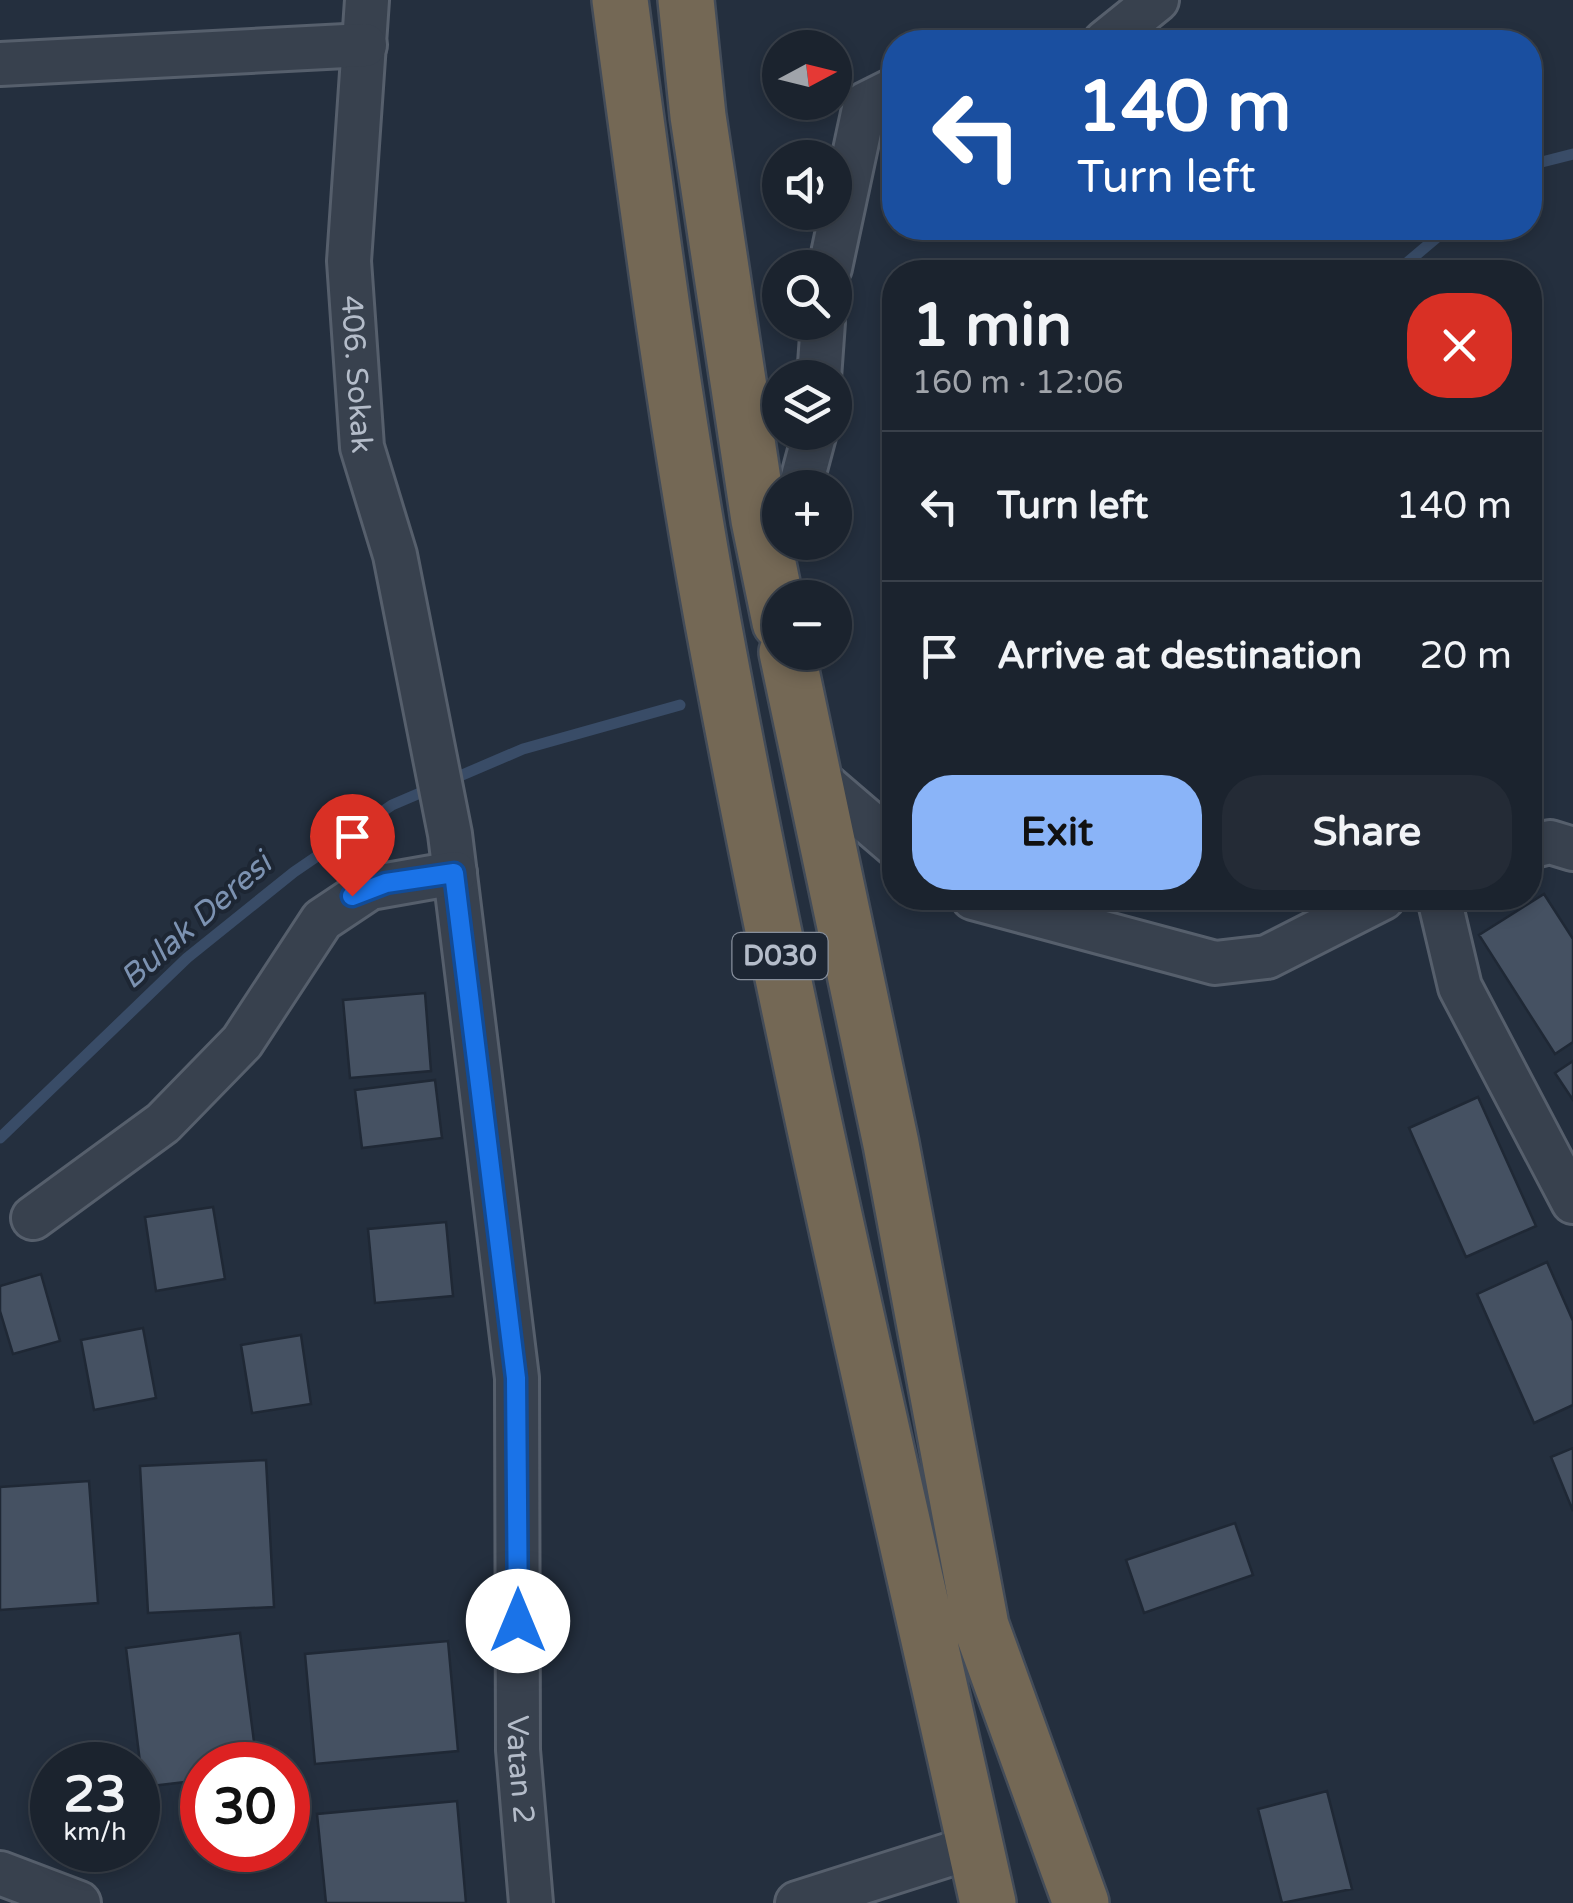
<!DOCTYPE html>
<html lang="en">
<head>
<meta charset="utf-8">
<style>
  :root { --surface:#1b232e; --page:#242b36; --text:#f1f3f6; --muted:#a0a4aa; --line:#39404a; --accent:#8ab4f8 }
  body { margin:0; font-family:"Varela Round",sans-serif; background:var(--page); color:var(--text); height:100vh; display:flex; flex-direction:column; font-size:38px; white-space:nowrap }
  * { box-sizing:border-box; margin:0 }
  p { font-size:32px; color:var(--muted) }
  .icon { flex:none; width:55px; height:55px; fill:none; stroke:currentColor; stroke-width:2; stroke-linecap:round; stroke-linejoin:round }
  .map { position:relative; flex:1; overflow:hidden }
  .sheet { position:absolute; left:882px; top:260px; width:660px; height:650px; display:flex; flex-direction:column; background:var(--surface); border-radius:40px; box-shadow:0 5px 15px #0003,0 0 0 2px var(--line) }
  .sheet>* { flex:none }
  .banner { position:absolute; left:882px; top:30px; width:660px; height:210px; border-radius:40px; box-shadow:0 5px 15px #0003,0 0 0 2px var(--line); background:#1a4fa0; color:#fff; overflow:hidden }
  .needle { width:65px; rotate:83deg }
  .controls { position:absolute; left:762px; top:30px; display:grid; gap:20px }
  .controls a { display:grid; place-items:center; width:90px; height:90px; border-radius:50%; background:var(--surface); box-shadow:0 5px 15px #0003,0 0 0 2px var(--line); font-size:50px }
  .speed { position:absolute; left:30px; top:1742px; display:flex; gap:20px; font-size:50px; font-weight:700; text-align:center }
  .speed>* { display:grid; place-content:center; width:130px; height:130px; border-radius:50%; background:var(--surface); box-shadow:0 5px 15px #0003,0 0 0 2px var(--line); line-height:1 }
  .speed small { font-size:25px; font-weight:400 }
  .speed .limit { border:15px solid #d22; background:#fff; color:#111 }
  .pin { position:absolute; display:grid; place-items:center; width:85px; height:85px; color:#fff; margin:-102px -42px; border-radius:50% 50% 50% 0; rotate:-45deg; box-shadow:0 0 10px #0007 }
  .pin .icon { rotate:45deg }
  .me { position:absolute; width:110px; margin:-55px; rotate:0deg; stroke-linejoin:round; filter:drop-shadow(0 0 8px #0008) }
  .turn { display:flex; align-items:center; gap:35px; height:210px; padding:0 30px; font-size:45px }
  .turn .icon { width:130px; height:130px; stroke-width:2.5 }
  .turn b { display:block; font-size:70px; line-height:85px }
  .round { display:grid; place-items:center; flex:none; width:105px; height:105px; border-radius:40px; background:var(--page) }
  .head { display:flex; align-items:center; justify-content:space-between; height:170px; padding:0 30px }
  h1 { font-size:60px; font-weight:700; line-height:75px }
  .cta { display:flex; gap:20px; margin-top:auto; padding:20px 30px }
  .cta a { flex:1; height:115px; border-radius:40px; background:var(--accent); color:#111; font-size:40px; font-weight:700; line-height:115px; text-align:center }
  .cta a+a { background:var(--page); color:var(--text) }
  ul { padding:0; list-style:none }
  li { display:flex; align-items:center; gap:30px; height:150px; padding:0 30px; border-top:2px solid var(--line) }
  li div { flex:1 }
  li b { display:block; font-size:38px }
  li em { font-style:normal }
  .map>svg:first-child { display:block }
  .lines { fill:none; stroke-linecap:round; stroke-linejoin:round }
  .stream { stroke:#394c67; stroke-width:11 }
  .building { fill:#455162; stroke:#1f2835; stroke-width:2.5 }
  .street-casing { stroke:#565f6c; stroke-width:48 }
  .highway-casing { stroke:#434c59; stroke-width:60 }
  .street { stroke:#38414e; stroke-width:42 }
  .highway { stroke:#746855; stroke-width:55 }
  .route-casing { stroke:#114b97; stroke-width:25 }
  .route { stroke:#1a73e8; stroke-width:18 }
  .labels { text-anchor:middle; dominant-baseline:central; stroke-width:8; stroke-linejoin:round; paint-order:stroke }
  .shield { fill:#1d2633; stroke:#878f9c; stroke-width:2.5 }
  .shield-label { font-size:28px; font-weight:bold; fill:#b4bcc9 }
  .street-label { font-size:30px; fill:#b4bcc9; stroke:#1d2633 }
  .water-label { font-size:32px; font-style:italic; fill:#7c92b1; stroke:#1d2633 }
</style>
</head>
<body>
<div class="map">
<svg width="1573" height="1903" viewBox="0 0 1573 1903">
  <rect width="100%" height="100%" fill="#242f3e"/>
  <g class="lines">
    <!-- stream -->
    <path class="stream" d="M1530 165 1573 154
      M1396 272 1448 228
      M893 646 895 645
      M0 1138 187 958 294 872 392 805 523 749 680 705"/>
  </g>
  <!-- building -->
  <path class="building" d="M1544 894 1573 939V1042L1555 1054 1479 935Z
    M425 993 431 1071 350 1078 343 1000Z
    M1573 1061V1100L1555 1073Z
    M435 1080 442 1138 362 1148 355 1090Z
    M1478 1097 1536 1226 1466 1257 1409 1128Z
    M213 1207 225 1279 156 1291 145 1217Z
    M446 1222 453 1296 375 1303 368 1229Z
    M1547 1262 1573 1321V1405L1534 1423 1477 1294Z
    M41 1274 60 1341 13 1354 0 1311V1286Z
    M143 1328 156 1398 94 1410 81 1340Z
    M301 1335 311 1404 252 1413 241 1345Z
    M1573 1448V1511L1551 1457Z
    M266 1460 274 1607 148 1613 140 1466Z
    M89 1481 98 1603 0 1610V1487Z
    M1235 1523 1253 1575 1144 1613 1126 1560Z
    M240 1633 257 1765H202V1780L143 1787 126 1648Z
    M448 1641 458 1751 315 1764 305 1654Z
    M1327 1791 1352 1889 1282 1903 1258 1809Z
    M457 1801 466 1903H326L317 1814Z"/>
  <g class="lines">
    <!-- street casing -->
    <g class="street-casing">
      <g id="street">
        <path id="s1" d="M367 0 349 261 362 447 395 555 450 834 517 1378 518 1750 531 1903"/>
        <path d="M1105 42 1157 0"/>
        <path d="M0 64 365 45"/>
        <path d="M830 268 865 104 895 89"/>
        <path d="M819 378 823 322"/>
        <path d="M800 488 815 432"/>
        <path d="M810 772 895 845"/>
        <path d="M1530 847 1550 842 1573 849"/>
        <path d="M973 898 1215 963 1267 957 1383 898"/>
        <path d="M1439 898 1460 987 1573 1202"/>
        <path d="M33 1218 163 1123 242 1042 322 920 370 888 455 873"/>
        <path d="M0 1873 79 1903"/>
        <path d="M797 1903 976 1846"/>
      </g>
    </g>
    <!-- highway casing -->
    <g class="highway-casing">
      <path id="highway" d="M620 0C649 219 678 438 719 655 797 1073 896 1488 988 1903
        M686 0 698 116 759 520 780 622
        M787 652 891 1144 981 1626 1081 1903"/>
    </g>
    <!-- street -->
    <use href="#street" class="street"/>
    <!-- highway -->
    <use href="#highway" class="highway"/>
  </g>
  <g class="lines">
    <!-- route casing -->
    <g class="route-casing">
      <path id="route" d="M352 896 386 883 454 873 516 1378 518 1621"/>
    </g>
    <!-- route -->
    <use href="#route" class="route"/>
  </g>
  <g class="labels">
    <!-- shield labels -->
    <rect class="shield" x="732.5" y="933" width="95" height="46" rx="8"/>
    <g class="shield-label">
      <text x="780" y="956">D030</text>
    </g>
    <!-- street labels -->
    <g class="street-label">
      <text stroke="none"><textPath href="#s1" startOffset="375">406. Sokak</textPath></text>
      <text stroke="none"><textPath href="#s1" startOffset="1785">Vatan 2</textPath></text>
    </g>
    <!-- water labels -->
    <g class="water-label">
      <text transform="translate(196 921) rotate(-41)">Bulak Deresi</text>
    </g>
  </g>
</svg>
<div class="controls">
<a><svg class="needle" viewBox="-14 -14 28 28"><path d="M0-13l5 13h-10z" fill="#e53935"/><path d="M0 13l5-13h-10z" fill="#a0a4aa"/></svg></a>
<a><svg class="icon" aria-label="sound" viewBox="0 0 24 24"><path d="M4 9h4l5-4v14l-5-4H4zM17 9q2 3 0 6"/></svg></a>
<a><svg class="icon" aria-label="search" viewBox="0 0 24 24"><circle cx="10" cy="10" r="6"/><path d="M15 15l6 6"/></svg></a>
<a><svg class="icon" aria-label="layers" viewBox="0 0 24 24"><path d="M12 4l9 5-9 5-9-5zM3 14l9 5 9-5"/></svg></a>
<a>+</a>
<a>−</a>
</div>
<div class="speed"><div>23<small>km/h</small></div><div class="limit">30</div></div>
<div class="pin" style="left:352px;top:896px;background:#d93025"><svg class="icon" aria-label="arrive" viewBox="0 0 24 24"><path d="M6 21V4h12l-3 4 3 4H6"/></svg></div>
<svg class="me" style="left:518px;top:1621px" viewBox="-20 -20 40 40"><circle r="19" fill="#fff"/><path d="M0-13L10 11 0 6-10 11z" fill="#1a73e8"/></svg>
<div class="banner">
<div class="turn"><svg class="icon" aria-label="left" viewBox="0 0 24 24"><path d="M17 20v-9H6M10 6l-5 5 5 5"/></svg><div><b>140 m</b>Turn left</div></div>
</div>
<section class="sheet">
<div class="head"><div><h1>1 min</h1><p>160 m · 12:06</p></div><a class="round" style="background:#d93025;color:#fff"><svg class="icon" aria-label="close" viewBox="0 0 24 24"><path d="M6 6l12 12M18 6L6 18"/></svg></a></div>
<ul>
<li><svg class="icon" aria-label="left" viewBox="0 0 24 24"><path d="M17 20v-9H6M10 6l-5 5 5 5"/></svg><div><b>Turn left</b></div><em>140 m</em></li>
<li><svg class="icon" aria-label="arrive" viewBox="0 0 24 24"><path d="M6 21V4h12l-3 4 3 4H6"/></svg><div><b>Arrive at destination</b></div><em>20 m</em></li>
</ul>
<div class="cta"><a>Exit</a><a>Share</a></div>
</section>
</div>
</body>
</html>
